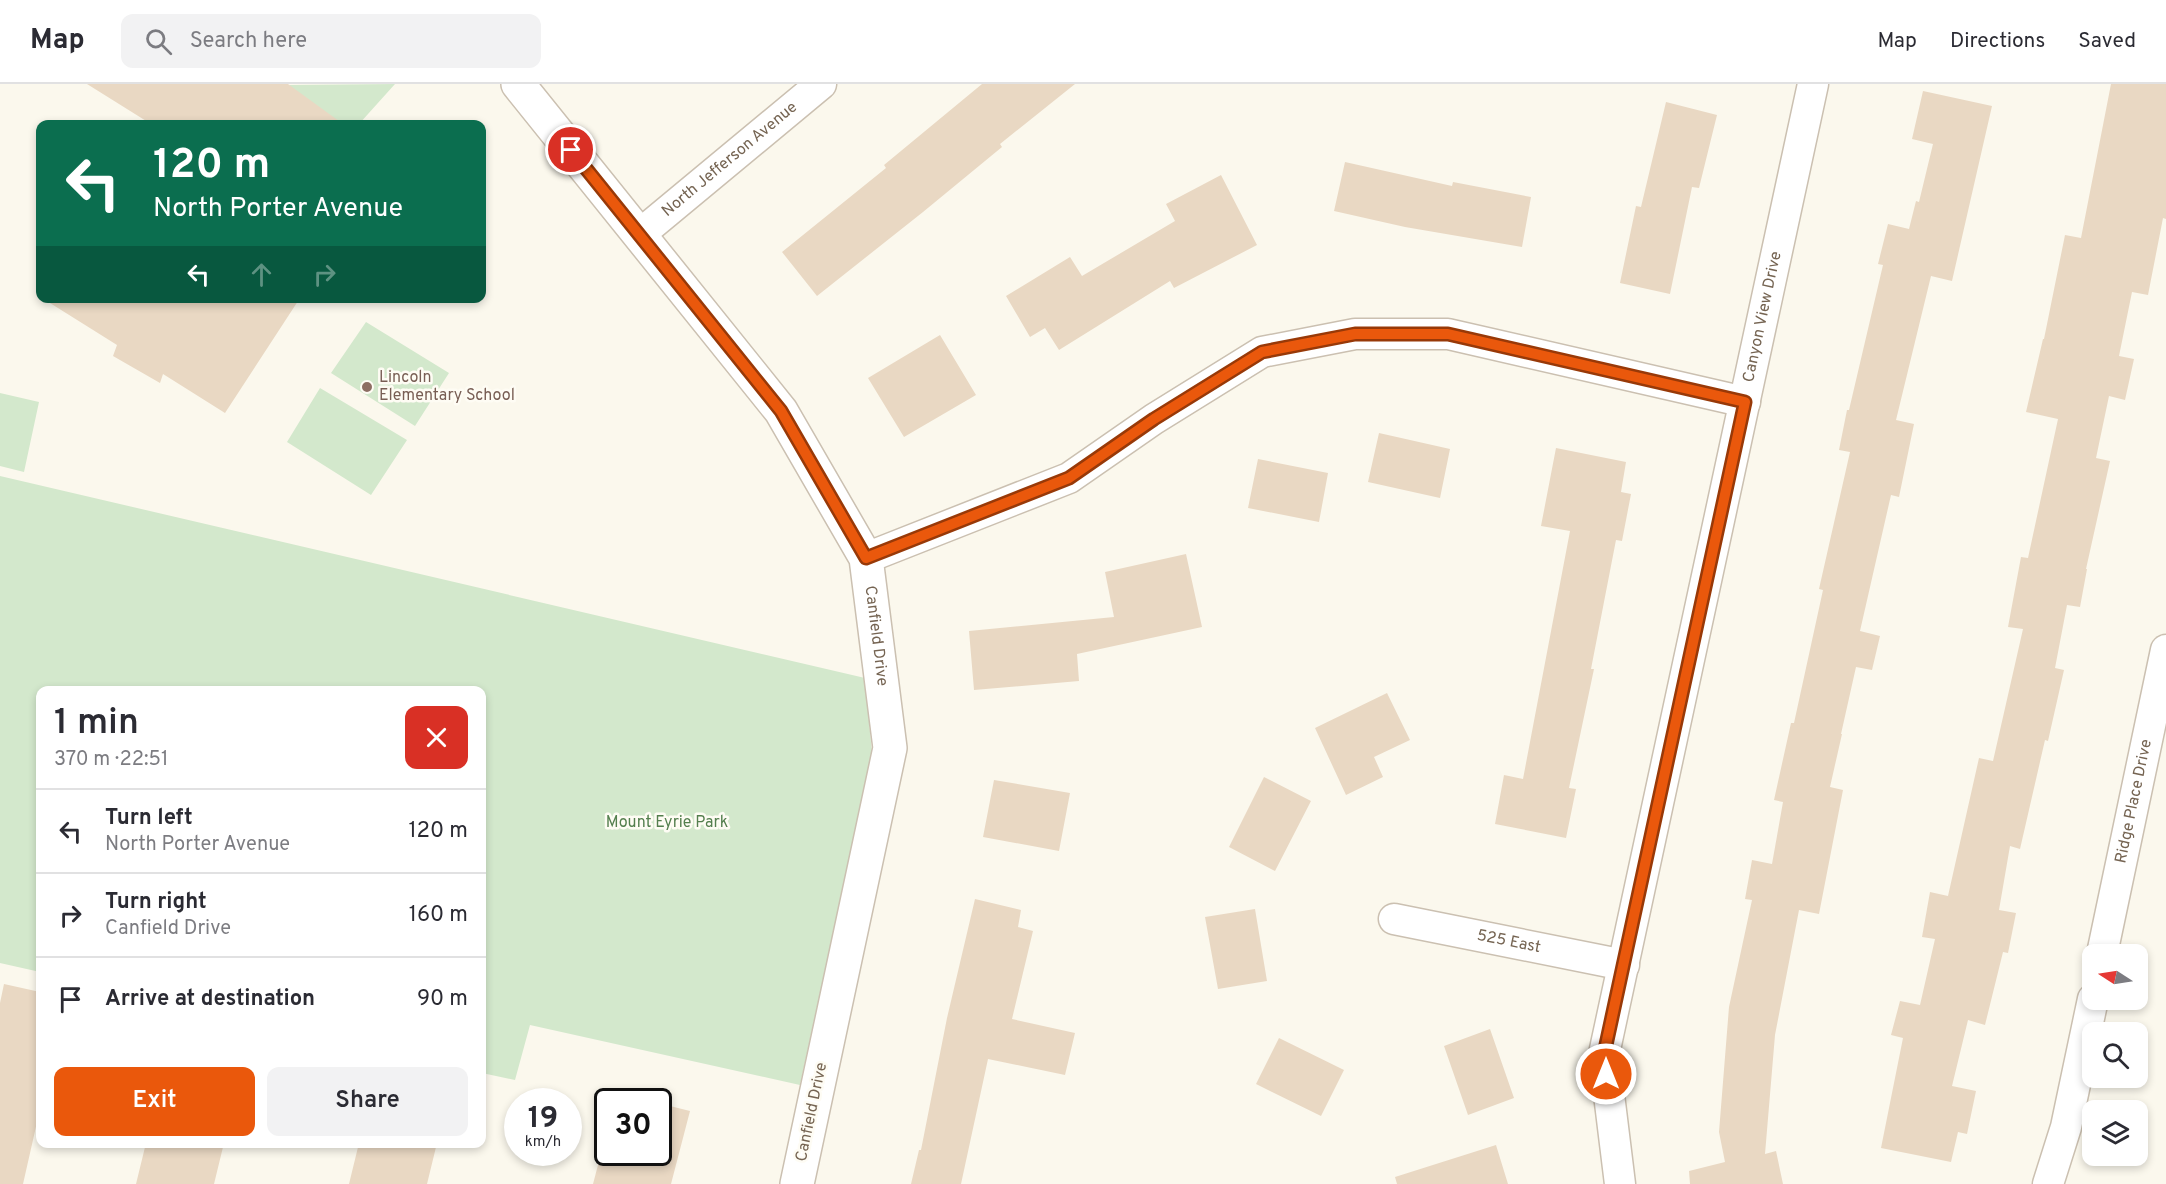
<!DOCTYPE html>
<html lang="en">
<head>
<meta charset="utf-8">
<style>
  :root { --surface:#fff; --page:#f2f2f3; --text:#2b2b33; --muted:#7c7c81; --line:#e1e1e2; --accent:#ea580c }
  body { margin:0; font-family:Overpass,sans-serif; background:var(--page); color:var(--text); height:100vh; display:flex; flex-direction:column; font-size:22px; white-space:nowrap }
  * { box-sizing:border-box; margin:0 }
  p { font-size:20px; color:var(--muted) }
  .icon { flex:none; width:33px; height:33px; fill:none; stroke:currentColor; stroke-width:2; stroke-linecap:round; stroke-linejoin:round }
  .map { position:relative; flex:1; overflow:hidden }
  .sheet { position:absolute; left:36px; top:602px; width:450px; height:462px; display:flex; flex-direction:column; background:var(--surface); border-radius:12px; box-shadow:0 3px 9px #0003 }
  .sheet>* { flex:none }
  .banner { position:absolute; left:36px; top:36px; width:450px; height:183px; border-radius:12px; box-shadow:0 3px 9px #0003; background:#0b6e4f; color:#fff; overflow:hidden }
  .needle { width:39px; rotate:282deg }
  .controls { position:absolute; left:2082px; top:860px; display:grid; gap:12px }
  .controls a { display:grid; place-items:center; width:66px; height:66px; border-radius:12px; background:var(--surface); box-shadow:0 3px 9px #0003; font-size:30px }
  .speed { position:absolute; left:504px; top:1004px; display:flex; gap:12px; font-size:30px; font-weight:700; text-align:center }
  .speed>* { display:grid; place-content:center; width:78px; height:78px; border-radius:50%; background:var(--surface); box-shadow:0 3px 9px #0003; line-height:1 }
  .speed small { font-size:15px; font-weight:400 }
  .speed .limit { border:3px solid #111; border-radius:9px; background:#fff; color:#111 }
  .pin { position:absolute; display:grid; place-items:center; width:51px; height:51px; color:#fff; margin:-26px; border:3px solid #fff; border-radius:50%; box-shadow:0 2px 6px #0007 }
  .me { position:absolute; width:66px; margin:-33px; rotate:0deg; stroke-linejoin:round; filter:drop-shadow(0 0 4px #0008) }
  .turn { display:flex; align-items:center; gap:21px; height:126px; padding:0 18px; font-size:27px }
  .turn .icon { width:78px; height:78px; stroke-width:2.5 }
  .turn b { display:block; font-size:42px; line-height:51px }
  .lanes { display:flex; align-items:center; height:57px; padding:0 18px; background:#0003; justify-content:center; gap:30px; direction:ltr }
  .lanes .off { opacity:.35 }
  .round { display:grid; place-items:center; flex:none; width:63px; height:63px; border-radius:12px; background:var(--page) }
  .summary { display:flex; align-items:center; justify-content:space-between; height:102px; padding:0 18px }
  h1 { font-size:36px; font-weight:600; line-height:45px }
  .cta { display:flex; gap:12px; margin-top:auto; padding:12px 18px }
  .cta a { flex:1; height:69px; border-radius:12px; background:var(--accent); color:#fff; font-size:24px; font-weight:600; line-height:69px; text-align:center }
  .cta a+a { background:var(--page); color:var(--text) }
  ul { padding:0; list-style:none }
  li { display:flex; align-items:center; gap:18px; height:84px; padding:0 18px; border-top:2px solid var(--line) }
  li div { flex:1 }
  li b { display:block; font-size:22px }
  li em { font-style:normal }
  header { display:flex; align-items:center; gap:36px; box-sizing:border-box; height:84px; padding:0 30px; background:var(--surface); border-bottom:2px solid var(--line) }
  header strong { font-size:28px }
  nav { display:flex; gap:33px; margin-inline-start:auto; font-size:21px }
  .search { width:420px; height:54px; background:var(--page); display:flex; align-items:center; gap:15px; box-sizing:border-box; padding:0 21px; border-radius:12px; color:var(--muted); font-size:22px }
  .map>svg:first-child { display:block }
  .green { fill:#d3e8cc }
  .building { fill:#e9d8c3 }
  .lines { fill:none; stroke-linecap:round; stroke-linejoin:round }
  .minor-casing { stroke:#cbc0b1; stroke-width:33 }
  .tertiary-casing { stroke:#cbc0b1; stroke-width:36 }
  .minor { stroke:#fff; stroke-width:30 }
  .tertiary { stroke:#fff; stroke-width:33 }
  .route-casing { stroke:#983908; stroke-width:15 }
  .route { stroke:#ea580c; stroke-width:10 }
  .education-dot { fill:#8d6e63; stroke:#fefcf4; stroke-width:2 }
  .labels { text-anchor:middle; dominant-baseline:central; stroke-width:5; stroke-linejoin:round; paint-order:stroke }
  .street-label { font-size:16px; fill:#756452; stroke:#fefcf4 }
  .education-label { font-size:16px; fill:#785e54; stroke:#fefcf4; text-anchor:start }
  .park-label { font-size:16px; fill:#547f4e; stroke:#fefcf4 }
</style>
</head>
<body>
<header>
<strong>Map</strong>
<div class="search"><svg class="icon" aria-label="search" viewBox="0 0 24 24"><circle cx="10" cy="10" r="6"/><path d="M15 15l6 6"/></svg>Search here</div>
<nav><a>Map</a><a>Directions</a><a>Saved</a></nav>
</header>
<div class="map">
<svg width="2166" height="1100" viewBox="0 0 2166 1100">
  <rect width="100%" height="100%" fill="#fbf8ed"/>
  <!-- green -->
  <path class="green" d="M395 0 359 40H330L322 36 289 1Z
    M366 238 449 289 415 342 331 289Z
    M320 304 407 356 371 411 287 358Z
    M0 309 39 318 24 388 0 382Z
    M0 392 865 594 872 669 800 1001 530 941 515 996 482 989V606H40V888L0 879Z"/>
  <!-- building -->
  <path class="building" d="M87 0H288L343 40H151Z
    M982 0H1075L1000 60 1002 63 923 128 817 212 782 168 886 84 884 81Z
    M2111 0H2166V135L2163 134 2148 211 2132 208 2119 272 2134 275 2125 316 2109 312 2096 374 2110 377 2086 485H2087L2080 523 2067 521 2055 584 2064 586 2048 657 2045 656 2020 765 2010 762 1999 826 2016 829 2008 869 2003 868 1985 941 1968 936 1952 1002 1976 1007 1967 1050 1958 1048 1951 1078 1881 1064 1903 954 1891 951 1900 917 1920 921 1935 855 1922 853 1930 808 1948 812 1979 674 1993 677 2023 545 2008 543 2021 473 2028 474 2058 335 2026 328 2043 255H2044L2065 151 2081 154Z
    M1923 7 1992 22 1952 197 1931 192 1896 336 1914 340 1899 413 1891 411 1860 547 1880 552 1872 586 1856 583 1841 650H1842L1830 703 1843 706 1819 830 1799 826 1775 951 1765 1070 1776 1067 1783 1100H1690L1689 1087 1725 1078 1719 1048 1729 923 1752 816 1745 815 1752 776 1772 780 1783 718 1774 716 1791 639H1794L1823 506 1819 505 1850 368 1839 366 1847 326H1849L1883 181 1878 180 1888 140 1909 145 1916 117 1919 118 1933 60 1912 55Z
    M1666 18 1717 31 1699 104 1692 103 1670 210 1620 199 1636 122 1641 123Z
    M1345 78 1452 102 1453 98 1531 113 1522 163 1405 143 1334 127Z
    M1221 91 1257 161 1174 204 1170 197 1059 266 1045 244 1030 253 1006 212 1070 173 1082 192 1175 137 1166 120Z
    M42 214H300L225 329 163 290 160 299 113 272 117 261Z
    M940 251 976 311 904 353 868 294Z
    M1379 349 1450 365 1440 414 1368 398Z
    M1556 364 1626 378 1621 408 1631 410 1622 457 1616 456 1591 585H1594L1569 704 1576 705 1566 754 1495 740 1504 691 1523 695 1570 447 1541 442Z
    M1258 375 1328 389 1319 438 1248 424Z
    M1186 470 1202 543 1077 570 1079 597 974 606 969 547 1114 533 1105 488Z
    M1387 609 1410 656 1374 673 1383 693 1346 711 1315 644Z
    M1264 693 1311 717 1275 787 1229 763Z
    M994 696 1070 709 1059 767 983 753Z
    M975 815 1021 826 1018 843 1033 847 1012 935 1075 949 1065 991 988 975 961 1100H911L919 1066H921L947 934Z
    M1255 825 1267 897 1218 905 1205 833Z
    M4 900 40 908V1025L23 1100H0V919Z
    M1490 945 1514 1014 1468 1031 1444 962Z
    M1279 954 1344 986 1321 1032 1256 1000Z
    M617 1008 652 1017H614Z
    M658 1019 690 1027 671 1100H593L608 1043V1068H658Z
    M146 1059H224L214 1100H136Z
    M359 1059H437L427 1100H349Z
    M1496 1061 1508 1100H1397L1395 1093Z"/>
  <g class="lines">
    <!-- minor casing -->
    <g class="minor-casing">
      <g id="minor">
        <path id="s1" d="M639 151 821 0"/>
        <path d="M866 474 1069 394 1154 335 1262 268 1355 250H1448L1745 318"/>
        <path id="s2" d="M1394 835 1624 881"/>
        <path id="s3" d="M2102 870 2166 566"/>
        <path id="s4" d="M1620 1100 1604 970 1813 0"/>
        <path d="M2048 1100 2066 1043 2093 915"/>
      </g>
    </g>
    <!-- tertiary casing -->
    <g class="tertiary-casing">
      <g id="tertiary">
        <path id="s5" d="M518 0 781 327 866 474 890 664 797 1100"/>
      </g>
    </g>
    <!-- minor -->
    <use href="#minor" class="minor"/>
    <!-- tertiary -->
    <use href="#tertiary" class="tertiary"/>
  </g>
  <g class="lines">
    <!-- route casing -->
    <g class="route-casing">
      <path id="route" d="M571 66 781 327 866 474 1069 394 1154 335 1262 268 1355 250H1448L1745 318 1604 970 1606 990"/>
    </g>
    <!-- route -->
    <use href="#route" class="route"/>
  </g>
  <!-- markers -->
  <circle class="education-dot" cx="367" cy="303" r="6"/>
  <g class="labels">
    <!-- street labels -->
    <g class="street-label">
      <text stroke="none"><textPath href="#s1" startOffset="118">North Jefferson Avenue</textPath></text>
      <text stroke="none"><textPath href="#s4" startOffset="885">Canyon View Drive</textPath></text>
      <text stroke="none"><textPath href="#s5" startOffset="668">Canfield Drive</textPath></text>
      <text stroke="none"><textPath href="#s3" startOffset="156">Ridge Place Drive</textPath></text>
      <text stroke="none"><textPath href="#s2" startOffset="117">525 East</textPath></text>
      <text transform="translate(812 1028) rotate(-78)">Canfield Drive</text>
    </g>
    <!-- education labels -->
    <g class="education-label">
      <text x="379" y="294">Lincoln<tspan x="379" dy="18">Elementary School</tspan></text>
    </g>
    <!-- park labels -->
    <g class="park-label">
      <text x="667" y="739">Mount Eyrie Park</text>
    </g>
  </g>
</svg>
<div class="controls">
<a><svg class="needle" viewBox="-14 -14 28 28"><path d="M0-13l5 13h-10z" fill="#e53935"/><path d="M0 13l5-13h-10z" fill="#7c7c81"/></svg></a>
<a><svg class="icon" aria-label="search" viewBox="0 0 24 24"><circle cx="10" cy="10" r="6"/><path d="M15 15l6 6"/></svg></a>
<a><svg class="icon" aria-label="layers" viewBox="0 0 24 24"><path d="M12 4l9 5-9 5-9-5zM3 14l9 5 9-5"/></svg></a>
</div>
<div class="speed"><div>19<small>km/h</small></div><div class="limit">30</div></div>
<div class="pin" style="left:571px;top:66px;background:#d93025"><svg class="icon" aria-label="arrive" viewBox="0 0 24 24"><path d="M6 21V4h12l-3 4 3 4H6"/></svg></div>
<svg class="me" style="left:1606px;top:990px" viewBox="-20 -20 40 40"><circle r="17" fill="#ea580c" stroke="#fff" stroke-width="3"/><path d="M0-11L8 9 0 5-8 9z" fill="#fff"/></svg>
<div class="banner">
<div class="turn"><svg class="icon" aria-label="left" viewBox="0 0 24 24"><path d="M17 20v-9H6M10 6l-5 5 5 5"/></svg><div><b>120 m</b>North Porter Avenue</div></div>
<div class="lanes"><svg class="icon" aria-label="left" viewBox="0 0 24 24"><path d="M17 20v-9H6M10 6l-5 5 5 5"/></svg><svg class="icon off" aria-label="ahead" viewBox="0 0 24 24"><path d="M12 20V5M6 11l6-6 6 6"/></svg><svg class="icon off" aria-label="right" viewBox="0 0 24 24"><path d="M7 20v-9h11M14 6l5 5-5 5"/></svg></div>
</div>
<section class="sheet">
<div class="summary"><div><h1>1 min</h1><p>370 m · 22:51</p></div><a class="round" style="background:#d93025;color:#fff"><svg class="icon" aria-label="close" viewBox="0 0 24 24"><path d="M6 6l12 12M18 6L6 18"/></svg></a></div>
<ul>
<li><svg class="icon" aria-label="left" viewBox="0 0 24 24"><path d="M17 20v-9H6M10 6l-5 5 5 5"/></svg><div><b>Turn left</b><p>North Porter Avenue</p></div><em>120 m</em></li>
<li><svg class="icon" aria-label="right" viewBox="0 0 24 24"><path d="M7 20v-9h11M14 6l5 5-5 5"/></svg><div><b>Turn right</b><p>Canfield Drive</p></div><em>160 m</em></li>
<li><svg class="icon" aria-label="arrive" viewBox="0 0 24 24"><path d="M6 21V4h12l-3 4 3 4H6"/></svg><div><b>Arrive at destination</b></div><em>90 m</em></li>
</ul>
<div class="cta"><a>Exit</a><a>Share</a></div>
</section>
</div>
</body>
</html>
